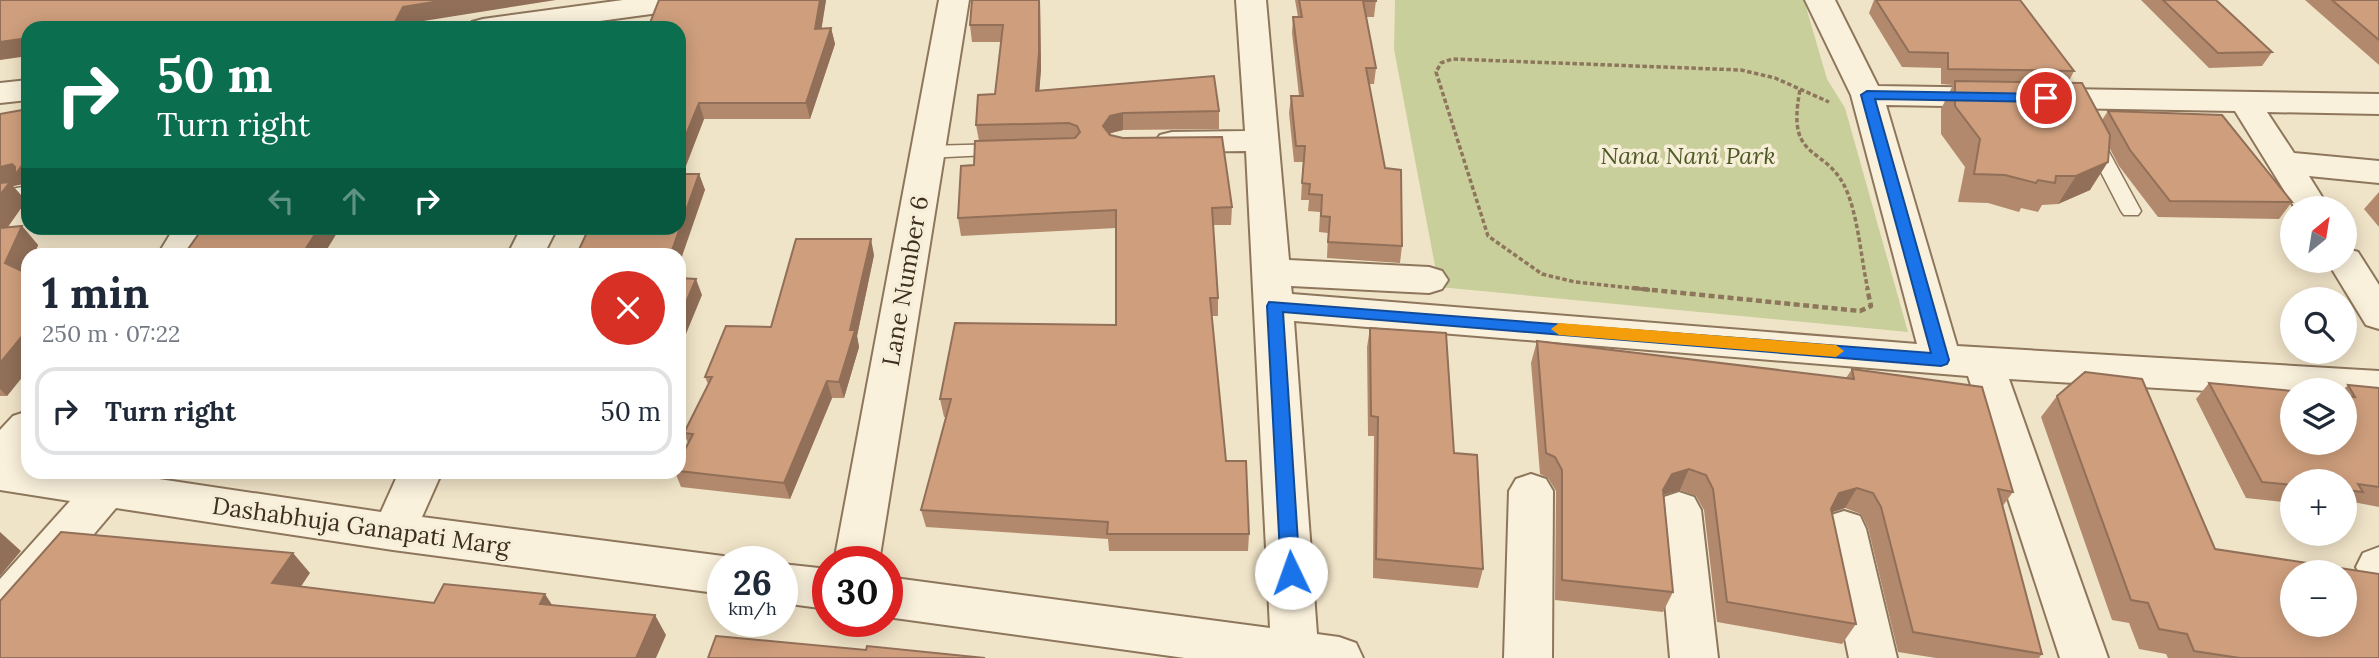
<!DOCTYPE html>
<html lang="en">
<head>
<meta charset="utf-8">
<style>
  :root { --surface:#fff; --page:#f2f2f3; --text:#1f2937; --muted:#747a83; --line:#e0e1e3 }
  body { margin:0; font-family:Lora,serif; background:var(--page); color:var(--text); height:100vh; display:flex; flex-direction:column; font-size:26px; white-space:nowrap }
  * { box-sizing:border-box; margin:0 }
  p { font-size:23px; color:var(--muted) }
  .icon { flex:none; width:38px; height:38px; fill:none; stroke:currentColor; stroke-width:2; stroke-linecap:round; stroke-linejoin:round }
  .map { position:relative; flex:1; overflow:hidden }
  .side { position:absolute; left:21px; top:248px; width:665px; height:231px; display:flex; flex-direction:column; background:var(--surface); border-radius:21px; box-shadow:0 4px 18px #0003 }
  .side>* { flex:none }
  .banner { position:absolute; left:21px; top:21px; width:665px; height:214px; border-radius:21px; box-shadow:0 4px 18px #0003; background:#0b6e4f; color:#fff; overflow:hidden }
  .needle { width:46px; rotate:30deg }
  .controls { position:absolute; left:2280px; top:196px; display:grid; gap:14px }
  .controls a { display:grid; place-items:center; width:77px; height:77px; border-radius:50%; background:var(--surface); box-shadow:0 4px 18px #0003; font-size:35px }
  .speed { position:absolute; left:707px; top:546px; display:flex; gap:14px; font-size:35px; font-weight:700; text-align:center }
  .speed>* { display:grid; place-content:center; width:91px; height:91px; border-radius:50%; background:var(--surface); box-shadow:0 4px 18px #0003; line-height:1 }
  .speed small { font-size:18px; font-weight:400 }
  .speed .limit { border:10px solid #d22; background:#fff; color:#111 }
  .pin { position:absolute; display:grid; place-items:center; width:60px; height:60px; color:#fff; margin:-30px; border:4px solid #fff; border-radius:50%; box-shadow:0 2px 7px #0007 }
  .me { position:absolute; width:77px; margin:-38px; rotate:357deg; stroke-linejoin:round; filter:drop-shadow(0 0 5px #0008) }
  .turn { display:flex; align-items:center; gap:24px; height:147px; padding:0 21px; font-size:32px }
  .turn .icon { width:91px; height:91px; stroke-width:2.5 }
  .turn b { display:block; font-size:49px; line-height:60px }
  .lanes { display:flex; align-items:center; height:66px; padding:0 21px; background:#0003; justify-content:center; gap:35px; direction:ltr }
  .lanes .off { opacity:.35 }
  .round { display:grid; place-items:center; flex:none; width:74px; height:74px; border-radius:37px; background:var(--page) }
  .head { display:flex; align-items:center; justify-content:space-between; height:119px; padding:0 21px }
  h1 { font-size:42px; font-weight:700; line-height:52px }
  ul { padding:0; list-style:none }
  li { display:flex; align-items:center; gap:21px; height:88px; margin:0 14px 10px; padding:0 7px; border:4px solid var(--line); border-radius:21px }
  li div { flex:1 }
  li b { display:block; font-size:26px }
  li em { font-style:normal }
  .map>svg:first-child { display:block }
  .green { fill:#c9cf9b }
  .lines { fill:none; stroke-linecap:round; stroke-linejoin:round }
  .service-casing { stroke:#8d765c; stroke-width:3 }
  .minor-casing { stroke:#8d765c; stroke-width:4 }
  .path-far1 { stroke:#8d765c; stroke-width:3.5; stroke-dasharray:4.5 2.5; stroke-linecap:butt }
  .path { stroke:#8d765c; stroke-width:4.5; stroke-dasharray:6 3.5; stroke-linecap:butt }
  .service { fill:#faf1dc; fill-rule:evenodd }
  .minor { fill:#faf1dc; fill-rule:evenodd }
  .wall { fill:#b2896c }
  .shaded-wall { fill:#916f58 }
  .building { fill:#cf9f7d; stroke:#916f58; stroke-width:2; fill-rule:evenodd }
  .route { fill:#1a73e8; stroke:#114b97; stroke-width:2 }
  .slow { fill:#f59e0b }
  .labels { text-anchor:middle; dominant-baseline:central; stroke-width:7; stroke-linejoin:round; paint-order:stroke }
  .park-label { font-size:24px; font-style:italic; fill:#4d5a26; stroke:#f7eed8 }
  .street-label { font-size:24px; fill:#3d2e20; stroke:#f7eed8 }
</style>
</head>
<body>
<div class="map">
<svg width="2379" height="658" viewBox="0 0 2379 658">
  <rect width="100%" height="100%" fill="#f0e4c8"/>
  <!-- green -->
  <path class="green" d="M1395 0H1804L1827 79 1845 108 1908 332 1439 287 1394 49Z"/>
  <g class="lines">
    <!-- service casing -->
    <g class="service-casing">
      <path id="service" d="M2094 135 2103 141 2141 211 2138 215H2124L2121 211 2085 141Z
        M1002 144 1011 150 1008 154 927 158 918 152 927 146Z
        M28 186V198L0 203V191Z"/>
    </g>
    <!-- minor casing -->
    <g class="minor-casing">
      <path id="minor" d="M623 0H703L698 6 688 9 548 28H468L472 22 483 19Z
        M939 0H969L879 562H834Z
        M1236 0H1266L1289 260 1429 267 1442 271 1448 280 1442 289 1429 293 1291 286 1292 294 1917 344 1851 95 1805 0H1835L1878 86 2379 94V114L2267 112 2294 153 2379 161V183L2309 176 2329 208H2295L2235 111 1886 105 1957 346 2379 371V401L2345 399V390H2292V396L2009 379 2108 658H2060L1968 376 1294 321 1317 634 1339 637 1356 643 1363 658H1185L887 617V577L1270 628 1246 151 1172 152 1160 149 1155 142 1160 135 1172 132 1245 131Z
        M28 80V100L0 103V83Z
        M174 228H210L194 256H157Z
        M521 228H557L543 256H507Z
        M2345 248 2358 252 2379 285V329L2366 325 2327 261H2345Z
        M28 411V455L24 460H28V472H112L381 512 399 472H442L422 517 723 556 739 562H723V594L393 550 116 508 16 626 0 632V579L70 501 0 490V430L13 416Z
        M1531 474 1546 479 1553 491 1552 658H1504L1509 491 1516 479Z
        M1679 492 1694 497 1701 510 1718 658H1670L1657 510 1664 497Z
        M1844 511 1860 516 1866 529 1897 658H1849L1822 529 1828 516Z
        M2379 547V586L2363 581 2356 567 2363 553Z
        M782 564 828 569V609L782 603Z"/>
    </g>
    <!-- path-far1 -->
    <path class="path-far1" d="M1800 90C1785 166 1828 142 1848 194 1859 223 1861 259 1868 290
      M1650 290 1575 282 1542 274 1488 236 1436 72 1441 63 1452 59 1741 70 1775 78 1829 102"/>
    <!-- path -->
    <path class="path" d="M1633 288 1860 311 1871 306 1867 288"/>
    <!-- service -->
    <use href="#service" class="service"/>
    <!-- minor -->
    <use href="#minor" class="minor"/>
  </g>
  <!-- wall -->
  <path class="wall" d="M659 0H826L821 29 831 28 835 44 810 119H704L683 174H699L705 190 679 228Z
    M1040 0 1041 69 1039 91 1219 111V129L1123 130 1111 133 1110 135 1232 207 1231 225H1213L1218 298V316H1212L1226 461 1249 534 1248 551H1109L1108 539 926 527 921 510 947 417H944L940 399 1116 325V228L961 236 958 218 974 165 979 141 976 125 995 94 1001 42H972L970 25Z
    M1295 0H1376L1374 17H1366L1376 68 1374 84H1369L1385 168 1402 246 1400 263 1327 258 1328 233 1319 232 1320 212 1308 211 1309 200H1301L1303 162H1294L1289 113 1291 96H1299L1292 33 1293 17H1298Z
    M1874 0H2020L2074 71 2068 83 2102 120 2108 111 2292 202 2279 219 2158 217 2119 166 2109 147 2090 190 2058 204 2042 205 2038 212 2021 208 2019 212 1988 203 1958 202 1965 167 1941 134V109L1953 85 1941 84V68L1902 67 1869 13Z
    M2141 0H2216L2272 52 2262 66 2209 68Z
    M2305 0H2379V65Z
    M28 109V191L23 184 13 186 26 201 8 227 22 226 38 245 34 256H28V269L26 273 28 274V370L7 396H0V114Z
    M2379 192V227L2364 209Z
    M874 255 857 336 859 347 844 398H832L790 499 681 487 675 472H679V461L688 443 684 433 708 384 705 377 771 327Z
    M1370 328 1454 453 1483 569 1478 588 1373 578 1374 436H1368L1367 347Z
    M1537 341 1846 378 1852 369 2013 492 2002 507 2042 654 2039 658H1936L1898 652 1868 528 1861 514 1845 508 1832 512 1856 624 1842 644 1717 622 1704 510 1696 496 1680 490 1664 494 1673 592 1663 612 1555 600 1556 491 1548 478 1540 474 1531 363Z
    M2209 383 2345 443V390H2343L2348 385 2379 388V507L2353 502 2345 508V481H2292V503L2246 498 2196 399Z
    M2057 396 2215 549 2379 658H2168L2166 654 2139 649 2129 623 2112 620 2041 417Z"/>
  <!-- shaded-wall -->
  <path class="shaded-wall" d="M446 0H556L411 23 408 28H392L403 7Z
    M820 0H826L819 45 815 29Z
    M1039 0H1040L1041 69 1038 109 1036 91Z
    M831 28 835 44 810 119 806 103Z
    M28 38V56L0 60V42Z
    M699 103 704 119 679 183V152Z
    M1123 113V130L1111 133 1104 143 1103 126 1110 116Z
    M28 160V191L23 184 13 186 26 201 0 238V167L12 164 17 171 25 161Z
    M2108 162 2090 190 2058 204 2076 176Z
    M699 174 705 190 679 265V256H670Z
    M22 226 38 245 34 256H28V269L22 282 5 263Z
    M319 228H340L323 256H301Z
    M871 239 874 255 857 336 859 347 844 398 839 382Z
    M696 279 702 295 679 351V319Z
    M28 329V370L7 396 0 389V363Z
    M827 381 832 398 790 499 784 483Z
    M1689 469 1680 490 1663 495V490L1672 474Z
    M1857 488 1845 508 1827 514 1839 493Z
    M0 532 21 551 0 576Z
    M293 553 310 573 290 603 272 583Z
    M545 594 558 614 540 604Z
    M655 615 666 635 656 658H636Z"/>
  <!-- building -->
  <path class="building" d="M0 0H446L403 7 392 28H28V38L0 42Z
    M659 0H820L815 29 831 28 806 103H699L679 152V28H648Z
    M972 0H1039V52L1036 91 1214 76 1219 111 1123 113 1110 116 1103 126 1110 135 1123 138 1222 137 1232 207 1212 208 1218 298H1210L1226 461H1246L1249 534H1107L1108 522 921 510 951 399H940L955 323 1116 325V210L958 218 961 166 974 165 975 141 1075 138 1080 132 1077 126 1069 123 976 125 978 95 995 94 1003 25H970Z
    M1299 0H1376V1H1363L1376 68H1366L1385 168 1401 170 1402 246 1328 242 1330 217 1321 216 1322 195 1309 194 1310 184 1302 183 1305 146H1296L1291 96H1303L1293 17H1302Z
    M1876 0H2020L2074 71 1948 69V53L1909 52Z
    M2163 0H2216L2272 52 2218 53Z
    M2332 0H2379V40Z
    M1955 81 2082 83 2110 135 2108 162 2076 176H2056L2055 183 2038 180 2036 183 2005 175 1974 174 1980 139 1955 106Z
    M28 109V160L25 161 15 175V167L12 164 0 167V114Z
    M2108 111 2222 115 2292 202 2170 201 2130 150Z
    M679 174H699L670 256H576L589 228H679Z
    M10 182 0 195V183Z
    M22 226 5 263 28 274V329L0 363V228Z
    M203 228H319L301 256H183Z
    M796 239H871L850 330H855L839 382 827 381 784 483 679 471V461L693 434 684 433 712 377H705L726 326 771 327Z
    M679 278 696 279 679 319Z
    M1370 328 1446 333 1454 453 1477 455 1483 569 1376 559 1378 417 1371 416Z
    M1537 341 1854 379 1852 369 1982 387 2013 492 1998 489 2042 654 1913 632 1881 507 1873 493 1857 488 1839 493 1831 509 1856 624 1727 602 1713 489 1706 475 1689 469 1672 474 1663 490 1673 592 1562 580V470L1555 457 1546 453Z
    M2085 372 2142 379 2215 549 2379 574V658H2240L2194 651 2187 634 2159 629 2148 603 2131 600 2057 396ZM2292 572H2345V625H2292Z
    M2209 383 2292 391V443H2345V396L2355 397 2348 385 2379 388V487L2358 484 2363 492 2345 490V481H2292V485L2262 482Z
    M61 532 293 553 272 583 434 603 444 584 545 594 540 604 655 615 636 658H0V601Z
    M716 636 866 650 867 646 985 658H708Z"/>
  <!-- route -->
  <path class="route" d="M1867 91 2046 94 2052 98 2046 102 1875 99 1949 360 1947 364 1941 366 1283 312 1300 573 1297 579 1291 581 1284 579 1281 573 1267 306 1269 302 1931 353 1861 95Z"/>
  <!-- slow -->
  <path class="slow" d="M1559 323 1836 345 1844 351 1836 357 1559 335 1551 329Z"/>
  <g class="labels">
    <!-- park labels -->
    <g class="park-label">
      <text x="1688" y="155">Nana Nani Park</text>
    </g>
    <!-- street labels -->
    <g class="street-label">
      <text transform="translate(905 281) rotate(-80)">Lane Number 6</text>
      <text transform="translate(361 526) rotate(8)">Dashabhuja Ganapati Marg</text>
    </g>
  </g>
</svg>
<div class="controls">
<a><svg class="needle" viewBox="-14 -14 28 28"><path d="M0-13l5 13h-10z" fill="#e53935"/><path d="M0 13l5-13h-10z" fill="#747a83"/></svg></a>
<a><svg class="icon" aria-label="search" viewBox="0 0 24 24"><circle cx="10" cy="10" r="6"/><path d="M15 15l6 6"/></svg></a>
<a><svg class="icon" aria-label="layers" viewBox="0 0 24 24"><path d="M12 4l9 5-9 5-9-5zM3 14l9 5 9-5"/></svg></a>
<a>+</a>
<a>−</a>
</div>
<div class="speed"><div>26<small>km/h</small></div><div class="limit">30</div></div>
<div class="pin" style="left:2046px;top:98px;background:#d93025"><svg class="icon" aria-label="arrive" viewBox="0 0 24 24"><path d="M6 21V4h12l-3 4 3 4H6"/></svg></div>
<svg class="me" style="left:1291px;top:573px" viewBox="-20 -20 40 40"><circle r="19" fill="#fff"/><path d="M0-13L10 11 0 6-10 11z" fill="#1a73e8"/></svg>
<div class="banner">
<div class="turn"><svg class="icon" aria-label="right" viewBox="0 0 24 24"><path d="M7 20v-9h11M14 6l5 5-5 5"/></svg><div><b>50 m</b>Turn right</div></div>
<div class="lanes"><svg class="icon off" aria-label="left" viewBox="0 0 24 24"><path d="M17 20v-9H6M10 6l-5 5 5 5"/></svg><svg class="icon off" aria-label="ahead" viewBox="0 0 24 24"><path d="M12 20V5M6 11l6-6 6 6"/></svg><svg class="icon" aria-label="right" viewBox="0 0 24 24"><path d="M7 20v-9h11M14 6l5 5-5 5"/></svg></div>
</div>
<section class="side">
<div class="head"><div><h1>1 min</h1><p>250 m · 07:22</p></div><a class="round" style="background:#d93025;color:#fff"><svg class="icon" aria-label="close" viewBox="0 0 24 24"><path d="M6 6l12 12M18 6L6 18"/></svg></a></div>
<ul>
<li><svg class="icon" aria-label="right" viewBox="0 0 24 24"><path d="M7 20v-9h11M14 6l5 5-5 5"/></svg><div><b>Turn right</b></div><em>50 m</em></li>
</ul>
</section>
</div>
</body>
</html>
